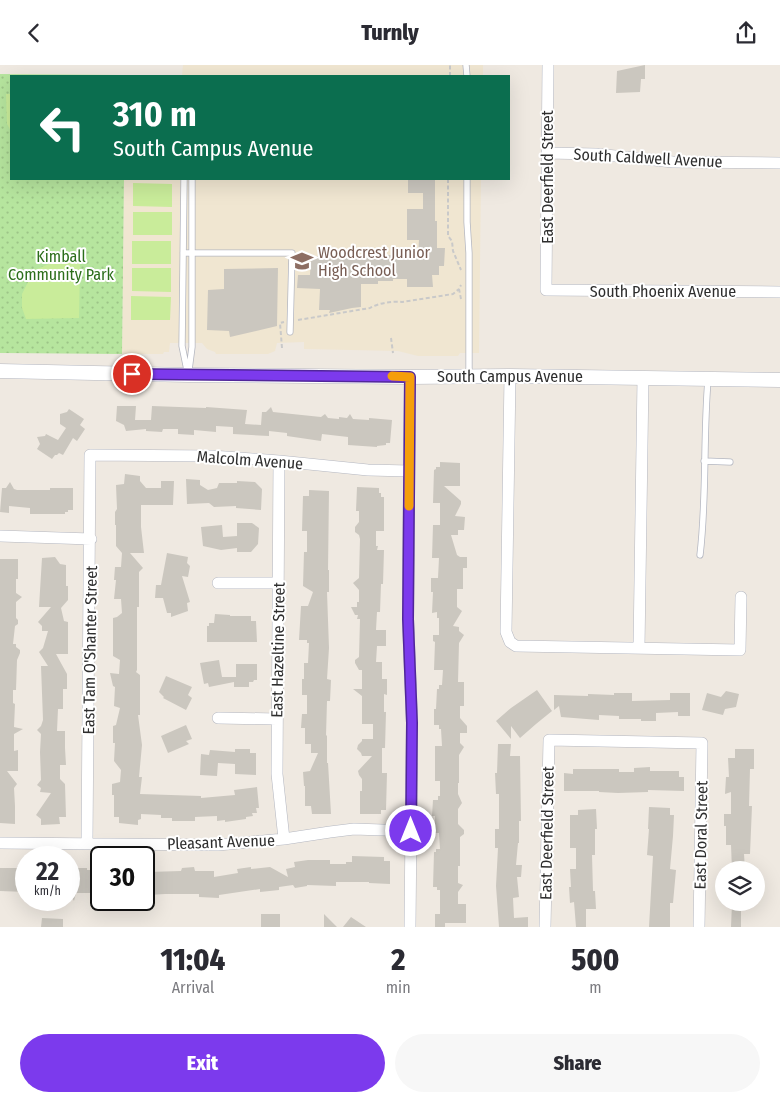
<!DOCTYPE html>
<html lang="en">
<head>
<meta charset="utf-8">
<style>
  :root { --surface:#fff; --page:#f7f7f7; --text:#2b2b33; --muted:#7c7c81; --accent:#7c3aed }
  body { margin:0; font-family:"Fira Sans Condensed",sans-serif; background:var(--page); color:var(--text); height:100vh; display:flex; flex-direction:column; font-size:19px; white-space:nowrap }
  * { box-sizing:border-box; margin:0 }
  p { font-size:16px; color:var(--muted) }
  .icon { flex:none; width:28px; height:28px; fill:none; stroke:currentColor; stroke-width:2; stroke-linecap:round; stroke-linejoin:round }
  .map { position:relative; height:862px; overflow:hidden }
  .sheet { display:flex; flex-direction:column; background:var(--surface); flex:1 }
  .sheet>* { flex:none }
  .banner { position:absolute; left:10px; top:10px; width:500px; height:105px; border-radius:0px; box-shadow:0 5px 20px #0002; background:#0b6e4f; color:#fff; overflow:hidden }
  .fabs { position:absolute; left:715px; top:796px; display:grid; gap:10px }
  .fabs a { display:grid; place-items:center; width:50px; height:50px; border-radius:50%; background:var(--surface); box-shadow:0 5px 20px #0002; font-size:25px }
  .speed { position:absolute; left:15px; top:781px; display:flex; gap:10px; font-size:25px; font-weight:700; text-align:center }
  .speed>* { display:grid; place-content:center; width:65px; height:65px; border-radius:50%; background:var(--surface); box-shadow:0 5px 20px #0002; line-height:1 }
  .speed small { font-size:12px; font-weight:400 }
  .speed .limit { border:2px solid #111; border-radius:8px; background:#fff; color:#111 }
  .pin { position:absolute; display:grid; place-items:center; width:42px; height:42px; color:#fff; margin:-21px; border:2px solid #fff; border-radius:50%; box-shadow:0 1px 5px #0007 }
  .me { position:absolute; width:55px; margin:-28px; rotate:0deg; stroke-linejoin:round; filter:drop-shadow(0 0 4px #0008) }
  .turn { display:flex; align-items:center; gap:18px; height:105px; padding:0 20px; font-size:22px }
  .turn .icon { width:65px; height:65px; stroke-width:2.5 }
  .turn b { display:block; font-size:35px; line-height:42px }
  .eta { display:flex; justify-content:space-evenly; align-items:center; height:85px; text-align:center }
  .eta b { font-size:30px; font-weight:800; line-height:35px }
  .primary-button { display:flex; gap:10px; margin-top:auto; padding:10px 20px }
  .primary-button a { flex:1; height:58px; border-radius:30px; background:var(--accent); color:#fff; font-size:20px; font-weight:800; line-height:58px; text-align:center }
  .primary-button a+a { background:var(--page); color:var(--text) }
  header { display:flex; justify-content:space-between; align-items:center; height:65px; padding:0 20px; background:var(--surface); font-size:22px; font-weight:800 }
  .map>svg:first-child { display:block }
  .education { fill:#f0e6d1 }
  .park { fill:url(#park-dots) }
  .pitch { fill:#c9ec9a }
  .building { fill:#cbc7bf }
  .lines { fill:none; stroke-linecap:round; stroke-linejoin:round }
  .service-casing { stroke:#b4b7c1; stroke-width:7 }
  .minor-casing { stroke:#b4b7c1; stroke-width:12 }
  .tertiary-casing { stroke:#b4b7c1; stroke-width:15 }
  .path { stroke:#c9c9c9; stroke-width:2; stroke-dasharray:4 2.5; stroke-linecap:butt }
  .service { stroke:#fff; stroke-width:5.5 }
  .minor { stroke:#fff; stroke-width:11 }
  .tertiary { stroke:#fff; stroke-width:14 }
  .route-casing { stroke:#51269a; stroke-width:12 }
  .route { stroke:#7c3aed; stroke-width:9 }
  .slow { stroke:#f59e0b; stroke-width:9 }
  .labels { text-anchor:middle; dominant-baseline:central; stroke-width:4; stroke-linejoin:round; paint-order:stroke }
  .street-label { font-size:16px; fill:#2e2e2e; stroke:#fff }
  .education-label { font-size:16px; fill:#785e54; stroke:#fff; text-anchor:start }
  .park-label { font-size:16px; fill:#2c6e1b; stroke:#fff }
</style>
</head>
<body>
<header><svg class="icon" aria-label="back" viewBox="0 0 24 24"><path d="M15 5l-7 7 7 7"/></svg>Turnly<svg class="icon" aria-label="share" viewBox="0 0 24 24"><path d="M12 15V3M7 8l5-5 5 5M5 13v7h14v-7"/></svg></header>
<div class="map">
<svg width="780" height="862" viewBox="0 0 780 862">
  <defs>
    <pattern id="park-dots" width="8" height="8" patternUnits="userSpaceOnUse" patternTransform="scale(1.25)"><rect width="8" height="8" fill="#b6e59e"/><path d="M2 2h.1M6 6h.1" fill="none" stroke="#9dc588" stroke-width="1.8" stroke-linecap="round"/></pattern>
  </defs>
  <rect width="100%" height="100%" fill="#efe9e1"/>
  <!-- education -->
  <path class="education" d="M183 0H483V11H124V10H182Z
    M124 114H481L479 288H460L458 291H418L398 286 304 284V277L277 278 275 286 268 289H216L215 287 207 284 202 278H170L169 287H164L163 289H122Z"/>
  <!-- park -->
  <path class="park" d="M0 9 124 10V11H11V114H124L122 289 0 288Z"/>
  <!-- pitch -->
  <path class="pitch" d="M6 29H11V66L7 59Z
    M133 118 172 119V142L133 141Z
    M133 147H172V170H133Z
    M132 176H171V199H132Z
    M69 197 80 199 79 253 26 254 22 243V229L29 215 35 205 51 198Z
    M132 203H171V227L132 226Z
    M131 231 171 232 170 255H131Z"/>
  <!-- building -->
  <path class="building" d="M645 0V14H641L640 27 616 28 617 6Z
    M408 114H435V156H437V183H445L444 201H439V210H432L433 222H407V214H393V216H378V219H361V242L352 243 329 248 330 245H319L320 224 297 223 298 210H310L311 191 329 192V188L353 189 352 192 385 193V190H418L419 175H407V144H423V128H408Z
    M278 203 277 261 230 272 229 266 207 265 208 225 224 224V204Z
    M117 341H136L135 355H151L152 341 206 343V342L247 345 245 359 261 360 262 347H266L271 342 273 347 321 352 325 349 328 353 339 354V352L347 353 350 349 353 354 369 355V353L392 355 390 378H386V380L377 381V382L348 380V372L322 369 321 376 287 371V368L269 366V371L233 369V362L216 361V367L194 365V370L178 369V364H163L162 367 146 366V364L126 366 124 360 116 356Z
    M69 344 84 354 80 360 85 364 77 376 73 373 63 390 59 388 57 390H55L52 394 37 384 40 379 37 372 45 371 46 369 58 375 66 363 60 359V349L67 347Z
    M440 397 460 398V421H444L461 436V439L455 451 465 452 464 465H458V470H451L457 490 460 492H467V503H463V524H457V542L462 546 453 561 459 562V566L464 570 459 578 458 617H464V641H460V653L467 661V668H460V678L464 682 459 690V718H458V729L462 738 458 744V759L464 765V769L460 772V801H458V818L463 820 458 827V839H466V858H445V862H435V849H440V825H437V822H433L434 787H436V784H440L439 768H435V751H432L433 735H438V731H440V716H435V681H442L441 664H439V660H434V644H436L437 624H439V620H442L443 605H434L435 577 433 576V570H439V553H437V547L432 548 433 527H431V513H438L439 493H432L433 460H440V438H433L434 405 436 404V402H440Z
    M125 409 140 411V416L146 423H161V416H174L173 440H141V462L144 488H130L143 503 139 507V542H137V605L136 607 140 610V650H138L142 680 139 712H142L140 729 201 731V733L235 730 234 725 257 722 259 743H256L257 748H252L253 751 246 752V754L225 757V755L217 756V751L195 752V756H172V753H161V750L141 749V754L138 755V760L119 758V752H114V730H112V719L120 717 121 705 114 696 115 678H113V661L116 660 120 643 114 641 115 622 113 621 110 608 119 609 120 595 113 591V553L117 552 122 548 121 534H114L116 515H114L115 502H121L122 488 116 481V460H115V447L117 444 116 420 124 419Z
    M186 414 200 415V420L208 425 217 423 219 418H237V416L255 417 262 424 261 445 236 443V441L214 442 209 438 187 439Z
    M10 417 14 424 17 425H50V423H73V445H68V447H65V449H30V443L9 441V448L0 447 2 423H6Z
    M357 422 379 423V428H381V432H384V466H376V481H378L377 485H384L383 519H381L380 547H377L376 565H386V581H377L376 597H382V614H387V630L384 629V647H386L385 683H382V708H387L386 745H381V749H360V726H362V714L359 710 358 706 372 691H362L361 688 357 684 358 680 362 676V674H373V659H362V631L353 624H362V605H359L355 598V595L359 592 360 554H357L358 550H355L351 542H357V537H359V525L353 518 359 513 360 474 359 470 355 467V462L359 457V446H356Z
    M309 425 329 426 328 505H329V527H327L329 583 327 614 331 615 330 636H327L326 671 327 670V698H328L331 749H312L311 741H305V721H304L303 707 310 706 318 688H311V679H305V663H301L302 649H307V630H302V614H304V598H308L309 578H307V575H299L301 541H308L313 527 303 521 304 487H307V466H302L303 431H309Z
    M237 458H252L259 463 258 479 251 487H237V483L221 485 203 481 201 462 222 460 223 472 237 471Z
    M167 488 188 492 187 498 190 501 188 512 182 511 190 537 187 538 188 546 171 552V548H167L163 533H155L156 520H161Z
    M55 492 60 499 66 500V521H68V535L61 543 64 556 68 557V589H56L67 609V624H63V644H58L57 666H65V683L66 700H60V714L65 719 66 752H59L60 759 41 760V754L36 750 51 728 40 727 41 723 37 720 41 715 40 687 41 669 37 665 41 661 43 655 41 601H48L39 587 43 583 48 566H42V561L38 557 51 542H39L42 493Z
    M0 494H18V514H16V528L22 532 16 537V553L18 555V559L15 561 13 579H16V582L20 585V588L17 595 16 625H13V638L15 639 14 662 23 664 14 669V686L18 685V706H7L17 719 14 723 15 741V759L0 758Z
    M215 549 230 550V551H251V556H256L257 577H207V561H209V558H214Z
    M219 595 222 612H236V599H257V615H254L253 617H249V622H234V617L209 622 208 618 204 619 200 598Z
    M166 611 192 622 188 630 192 633 186 645 163 633 164 632 159 627Z
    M537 625 552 646 536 659 520 673 511 661V674L496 656 511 643Z
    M726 626 739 629 736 642 725 644 723 650 702 645 707 628 721 632Z
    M614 628H632V636L670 635V628H690V651H678V647L656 648V656H641V654H619V651L599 650V655L561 652 559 641 554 645V630L588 631V629L614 630Z
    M186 660 192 674 186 676 189 679 168 688 161 671Z
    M498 679H511L510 691H520L521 756H519V778H518L516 800H522L521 812H517L519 832 513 833 514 853 528 852V862H499L496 821 498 783H495V764H499V729H496L495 708H497Z
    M235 684H250V688H256V710L235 709V699L218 698 217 711 200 710 201 689 209 690 210 685 235 687Z
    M735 684H754V704H750L749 741H752L750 789H744L745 805H732L731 780H726V761H724V749H731V727L725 729 726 712H729L728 693H735Z
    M650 702V706H679V712H684V726L648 725V727L618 728 599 727V726H564V708L573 709V704H619V707H634V703Z
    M649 742 670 743V750H674L673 771 670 804 676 805 673 838H670V862H649L653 791 647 790 649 764H648Z
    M596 744 597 764H595V790H592L593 826H595L596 844H586V862H576L574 837 570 838 569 822H571L570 804H576V783H570V750H578V745Z
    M352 791 384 792V796H390V819L369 818V817H336V821L307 820V821L295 823 293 820 279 822V825L260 827V824L219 830V833L199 832V829H165L148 830V807L181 806 182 803 194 802 195 806H214V812L238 808 237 804 251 802V804L270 802 288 812 286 804 295 802 294 797 308 795H330V799H346V797H352Z
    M17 801 26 802V827L0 826V803H17Z
    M72 803H87V805H101V831H92V828H76L74 836 69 827V808H72Z
    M732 838H741V862H731Z
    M261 849H280V862H261Z
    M324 849 337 862H324Z
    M351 852 366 862H343Z
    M42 853 63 854V862H41Z"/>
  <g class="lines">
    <!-- service casing -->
    <g class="service-casing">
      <path id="service" d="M466 0 467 11
        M184 114 182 281 188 310
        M467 114V157L469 188V311
        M183 188H292L290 267
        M189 305 192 282V114
        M704 396 730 397
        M700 490C707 432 703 373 708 315"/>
    </g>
    <!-- minor casing -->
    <g class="minor-casing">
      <path id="minor" d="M548 0 546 225 780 227
        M547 88 596 89 673 97 780 98
        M510 311 506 567 510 577 516 581 740 585 741 532
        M410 312 408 554 412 658 410 862
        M279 396 277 709 284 774
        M0 471 91 474
        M218 518H279
        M639 583 643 313
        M218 653 277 654
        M0 778 218 780 284 774 330 767 354 764 411 766
        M87 779 90 390 212 391 279 396 368 405 409 406
        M545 862 549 675 702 678 699 862"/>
    </g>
    <!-- tertiary casing -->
    <g class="tertiary-casing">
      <path id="tertiary" d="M0 306 188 310 410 312 510 311 780 315"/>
    </g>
    <!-- path -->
    <path class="path" d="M450 11V0
      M448 114V171L452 176 453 186 461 205
      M461 234 459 224 461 220
      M298 255 370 243C378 238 393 236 402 237L453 229 459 224
      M391 273 393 288
      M282 283 280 258 284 257"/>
    <!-- service -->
    <use href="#service" class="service"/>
    <!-- minor -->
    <use href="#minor" class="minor"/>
    <!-- tertiary -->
    <use href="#tertiary" class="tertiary"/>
  </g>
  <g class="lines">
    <!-- route casing -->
    <g class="route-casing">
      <path id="route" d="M132 309 410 312 408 554 412 658 411 766"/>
    </g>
    <!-- route -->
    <use href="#route" class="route"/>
    <!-- slow -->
    <path class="slow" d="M392 311 410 312 409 441"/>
  </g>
  <!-- icons -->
  <defs>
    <g id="school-bare" transform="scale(1.725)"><path d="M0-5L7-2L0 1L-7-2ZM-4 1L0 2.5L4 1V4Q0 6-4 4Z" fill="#8d6e63" stroke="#fff" stroke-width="2.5" paint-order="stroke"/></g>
  </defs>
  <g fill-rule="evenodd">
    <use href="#school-bare" x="302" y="196"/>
  </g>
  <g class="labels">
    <!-- street labels -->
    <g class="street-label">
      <text transform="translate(648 93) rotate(3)">South Caldwell Avenue</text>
      <text transform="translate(547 112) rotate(-90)">East Deerfield Street</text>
      <text x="663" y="226">South Phoenix Avenue</text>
      <text x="510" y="311">South Campus Avenue</text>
      <text transform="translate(250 395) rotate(4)">Malcolm Avenue</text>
      <text transform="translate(90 585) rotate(-89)">East Tam O'Shanter Street</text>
      <text transform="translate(278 585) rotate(-89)">East Hazeltine Street</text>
      <text transform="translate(547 768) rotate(-89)">East Deerfield Street</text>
      <text transform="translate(701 770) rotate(-89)">East Doral Street</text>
      <text transform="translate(221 777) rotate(-2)">Pleasant Avenue</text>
    </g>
    <!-- education labels -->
    <g class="education-label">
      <text x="318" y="187">Woodcrest Junior<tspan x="318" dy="18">High School</tspan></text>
    </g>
    <!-- park labels -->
    <g class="park-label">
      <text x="61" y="191">Kimball<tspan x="61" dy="18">Community Park</tspan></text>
    </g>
  </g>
</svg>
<div class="fabs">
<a><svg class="icon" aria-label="layers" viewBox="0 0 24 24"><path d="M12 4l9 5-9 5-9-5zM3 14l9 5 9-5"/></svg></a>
</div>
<div class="speed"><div>22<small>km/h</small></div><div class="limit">30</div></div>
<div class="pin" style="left:132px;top:309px;background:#d93025"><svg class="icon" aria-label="arrive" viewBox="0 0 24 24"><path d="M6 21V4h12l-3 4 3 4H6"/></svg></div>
<svg class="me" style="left:411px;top:766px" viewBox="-20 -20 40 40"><circle r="17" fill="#7c3aed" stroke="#fff" stroke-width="3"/><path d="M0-11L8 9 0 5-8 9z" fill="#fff"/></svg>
<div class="banner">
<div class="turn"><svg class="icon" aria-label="left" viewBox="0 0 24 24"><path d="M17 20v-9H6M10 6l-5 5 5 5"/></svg><div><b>310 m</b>South Campus Avenue</div></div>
</div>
</div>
<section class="sheet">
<div class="eta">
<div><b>11:04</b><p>Arrival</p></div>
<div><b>2</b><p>min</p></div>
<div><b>500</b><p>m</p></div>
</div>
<div class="primary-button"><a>Exit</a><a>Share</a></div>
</section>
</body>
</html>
